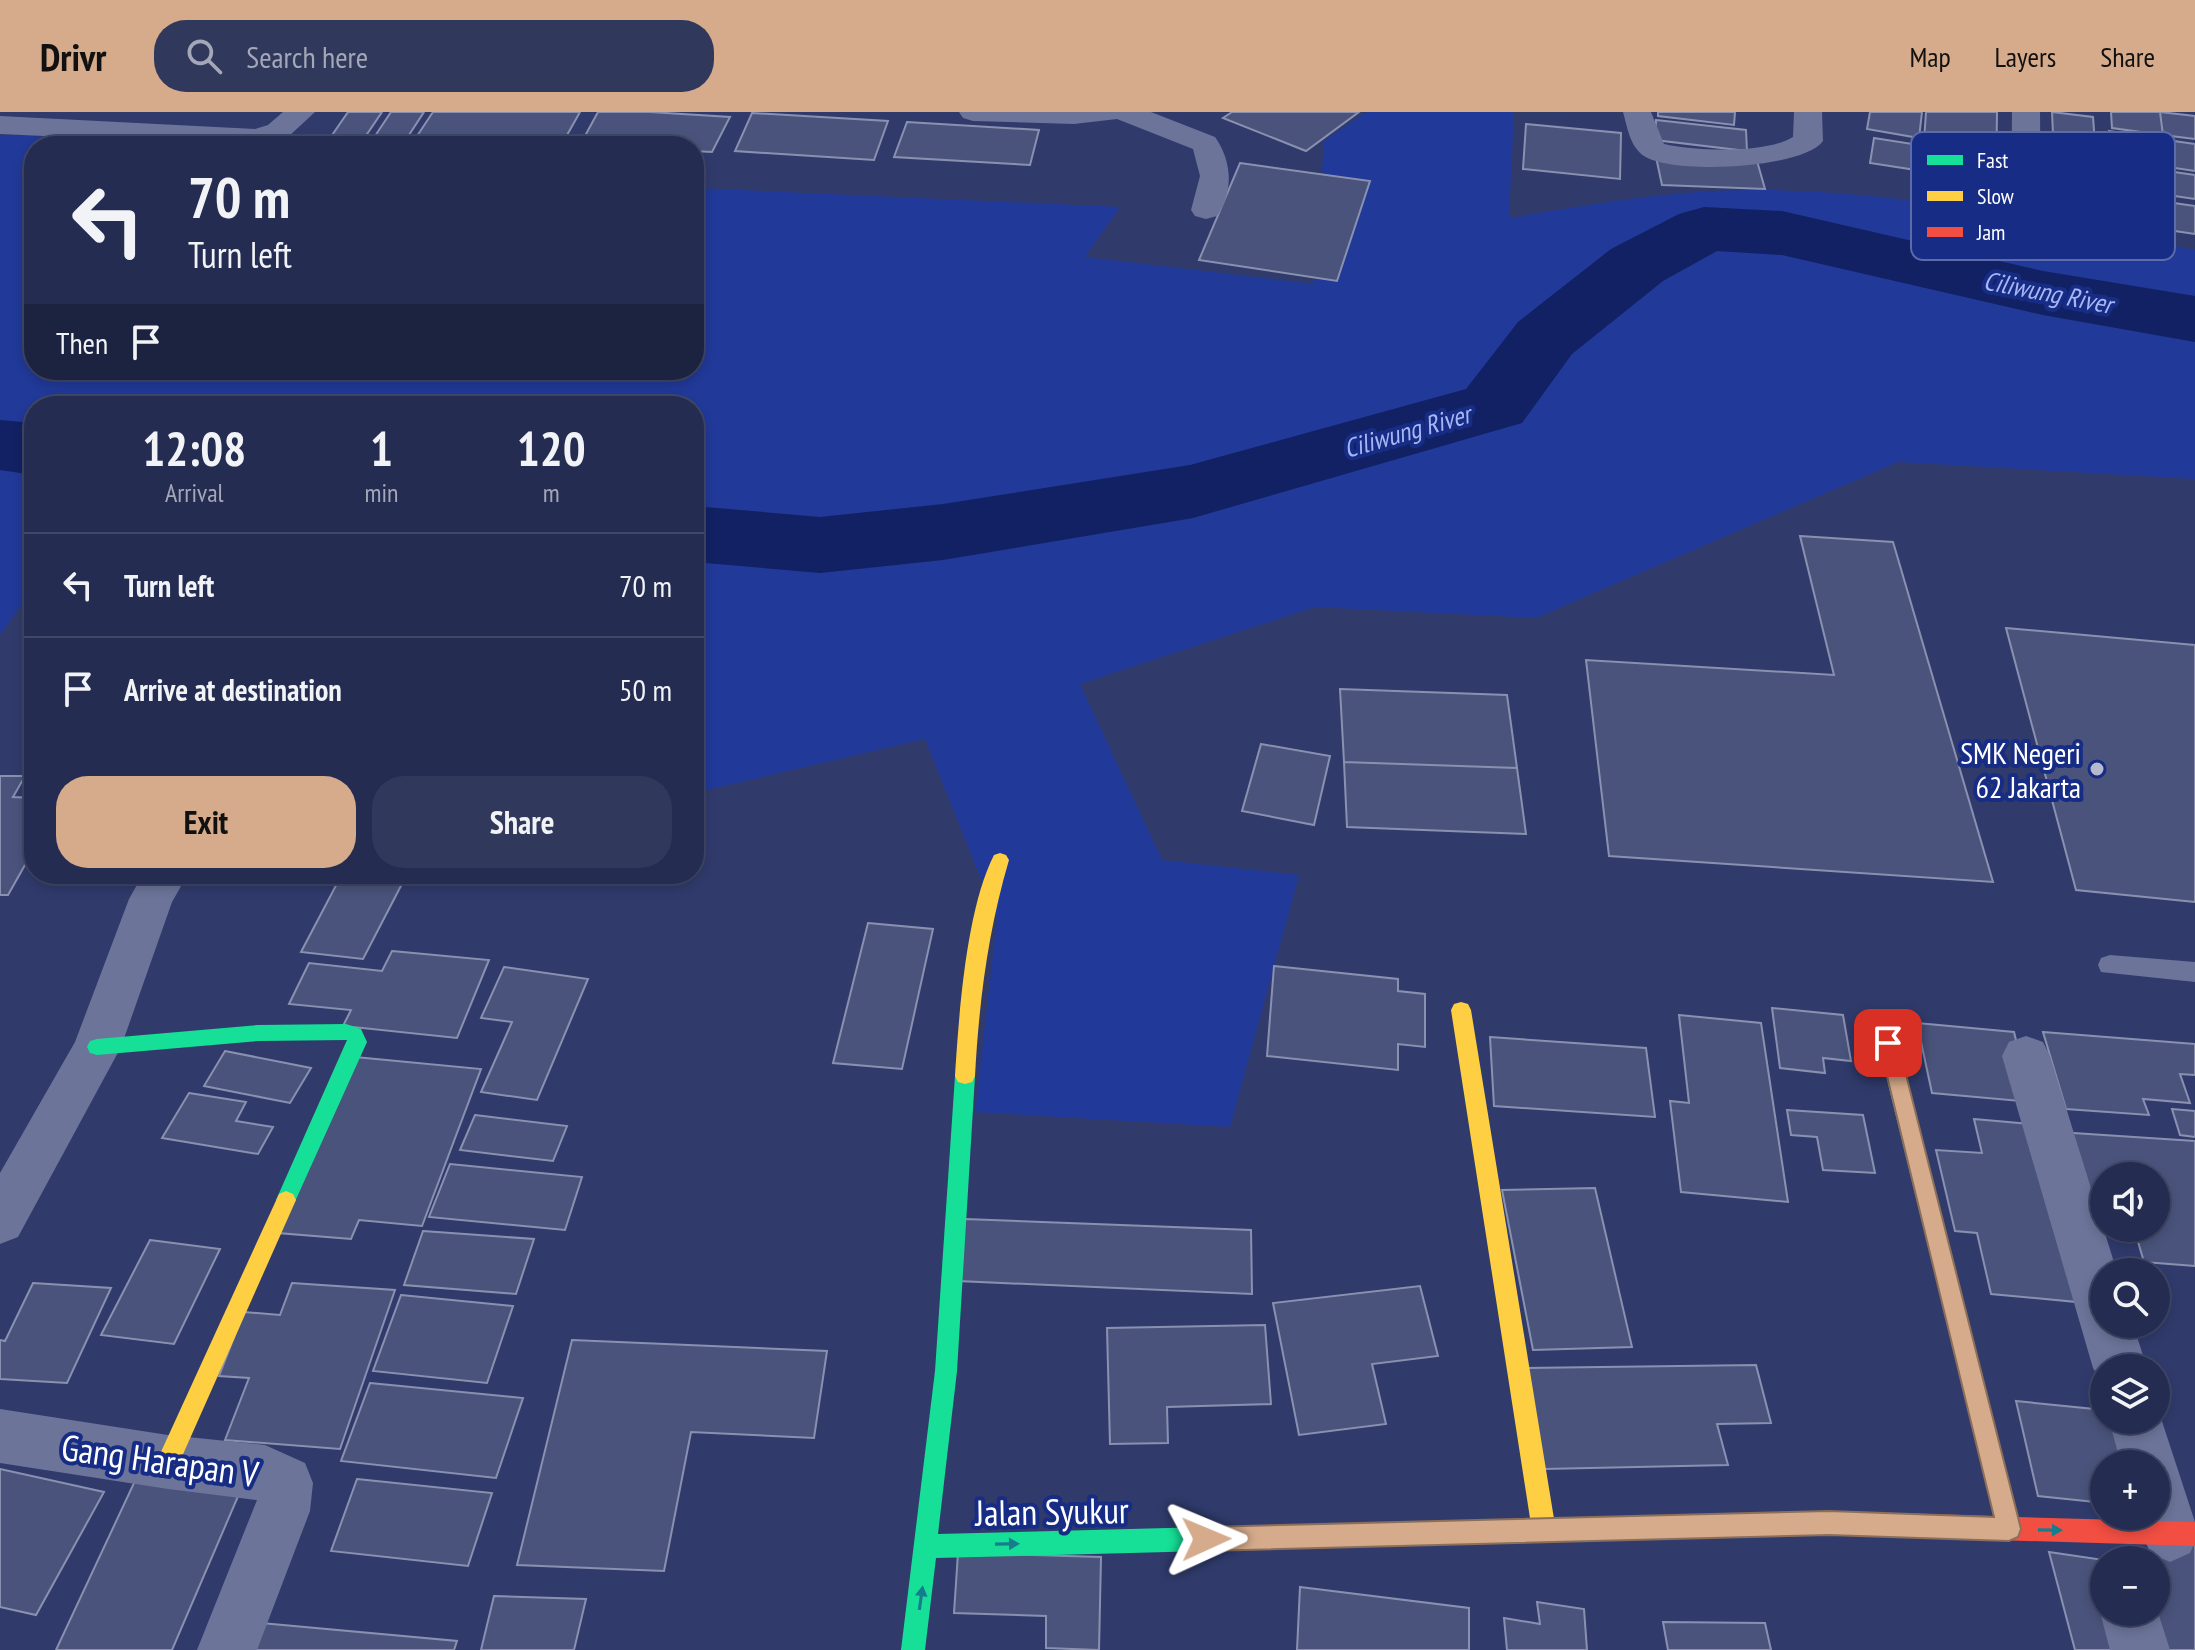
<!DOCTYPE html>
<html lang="en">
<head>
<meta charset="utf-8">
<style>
  :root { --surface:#242c51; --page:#30385b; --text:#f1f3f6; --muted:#a3a7b7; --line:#414868; --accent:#d6ab8b }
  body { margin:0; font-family:"PT Sans Narrow",sans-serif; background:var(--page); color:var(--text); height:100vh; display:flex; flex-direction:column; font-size:30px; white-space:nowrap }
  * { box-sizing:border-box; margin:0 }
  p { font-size:26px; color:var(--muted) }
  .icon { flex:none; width:44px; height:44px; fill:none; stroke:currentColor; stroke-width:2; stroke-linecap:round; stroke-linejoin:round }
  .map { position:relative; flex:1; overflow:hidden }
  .details { position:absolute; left:24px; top:284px; width:680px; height:488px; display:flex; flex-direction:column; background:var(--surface); border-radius:32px; box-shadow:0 4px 12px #0003,0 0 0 2px var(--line) }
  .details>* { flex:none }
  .hud { position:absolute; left:24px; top:24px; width:680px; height:244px; border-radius:32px; box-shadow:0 4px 12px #0003,0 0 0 2px var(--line); background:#242c51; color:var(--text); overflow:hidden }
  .buttons { position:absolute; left:2090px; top:1050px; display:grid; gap:16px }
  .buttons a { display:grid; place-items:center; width:80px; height:80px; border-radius:50%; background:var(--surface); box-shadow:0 4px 12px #0003,0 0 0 2px var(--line); font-size:40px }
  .pin { position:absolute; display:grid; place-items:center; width:68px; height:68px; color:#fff; margin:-34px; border-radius:16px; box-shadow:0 4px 12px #0006 }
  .me { position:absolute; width:88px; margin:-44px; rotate:89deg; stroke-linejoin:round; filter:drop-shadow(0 0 6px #0008) }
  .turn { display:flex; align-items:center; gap:28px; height:168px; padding:0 32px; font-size:36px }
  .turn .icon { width:104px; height:104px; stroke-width:2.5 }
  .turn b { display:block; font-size:56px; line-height:68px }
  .then { display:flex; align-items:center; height:76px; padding:0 32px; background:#0003; gap:16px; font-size:30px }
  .eta { display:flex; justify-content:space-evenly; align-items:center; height:136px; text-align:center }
  .eta b { font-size:48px; font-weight:600; line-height:56px }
  .button { display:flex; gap:16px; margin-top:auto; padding:16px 32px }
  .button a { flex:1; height:92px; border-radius:32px; background:var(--accent); color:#111; font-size:32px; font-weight:600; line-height:92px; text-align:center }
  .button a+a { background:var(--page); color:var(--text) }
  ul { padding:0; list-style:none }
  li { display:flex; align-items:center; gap:24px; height:104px; padding:0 32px; border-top:2px solid var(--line) }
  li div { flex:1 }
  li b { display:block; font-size:30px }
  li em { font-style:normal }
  header { display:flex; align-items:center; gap:48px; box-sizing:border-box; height:112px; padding:0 40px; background:var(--accent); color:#111 }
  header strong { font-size:38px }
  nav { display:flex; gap:44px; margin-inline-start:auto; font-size:28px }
  .search { width:560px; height:72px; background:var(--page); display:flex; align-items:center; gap:20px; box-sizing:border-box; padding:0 28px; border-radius:32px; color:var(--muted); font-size:30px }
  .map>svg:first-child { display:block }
  .green { fill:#213998 }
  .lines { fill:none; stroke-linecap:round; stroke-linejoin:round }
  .river { fill:#112163; fill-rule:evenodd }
  .building { fill:#4a537b; stroke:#8a91b0; stroke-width:2 }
  .lane { fill:#6c749a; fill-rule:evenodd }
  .street { fill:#6c749a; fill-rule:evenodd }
  .fast { fill:#16e098; fill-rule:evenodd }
  .slow { fill:#ffcf43; fill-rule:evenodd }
  .jam { fill:#f24e42; fill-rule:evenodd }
  .oneway { fill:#177d8e }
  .route { fill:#d6ab8b; stroke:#8b6f5a; stroke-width:2 }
  .poi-dot { fill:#b7bacc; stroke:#172c85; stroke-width:3 }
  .labels { text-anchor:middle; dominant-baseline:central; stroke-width:8; stroke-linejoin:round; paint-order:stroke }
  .far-water-label { font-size:26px; font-style:italic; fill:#a7b7f5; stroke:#172c85 }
  .poi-label { font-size:30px; fill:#fff; stroke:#172c85; text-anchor:end }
  .near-street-label { font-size:36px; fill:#fff; stroke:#172c85 }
  .key { fill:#172c85; stroke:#5d6baa; stroke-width:2 }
  .key-label { font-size:22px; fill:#fff }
</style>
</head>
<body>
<header>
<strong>Drivr</strong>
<div class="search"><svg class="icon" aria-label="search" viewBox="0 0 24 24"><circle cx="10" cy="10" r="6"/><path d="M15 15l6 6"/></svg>Search here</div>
<nav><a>Map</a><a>Layers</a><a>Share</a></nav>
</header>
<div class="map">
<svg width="2195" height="1538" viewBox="0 0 2195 1538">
  <rect width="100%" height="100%" fill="#303b6c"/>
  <!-- green -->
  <path class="green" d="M1366 0H1514L1509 106C1592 92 1677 77 1762 78 1908 79 2052 111 2195 138V367L1898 350 1536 506 1315 495 1080 572 1162 748 1299 763 1230 1015 975 1000 997 807 925 627 694 681V294H34V474L0 523V23L304 34H34V258H694V76L1120 95 1085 145 1314 172 1324 29Z"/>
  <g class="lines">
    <!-- river -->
    <path class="river" d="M1704 95 1782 99 2043 159 2195 184V230L2043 203 1782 143 1717 139 1663 169 1572 242 1522 311 1193 406 943 448 820 461 694 450V394L820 405 943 392 1190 353 1466 277 1518 210 1611 137 1679 102Z
      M0 308 34 311V363L0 358Z"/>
  </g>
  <!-- building -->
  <path class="building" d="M348 0H382L361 31 328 29Z
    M391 0H424L407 26 375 24Z
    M433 0H580L562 32 417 24Z
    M598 0H650L730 5 712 40 694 39V34L580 33Z
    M1232 0H1359L1306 39 1223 6Z
    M1658 0H1735L1734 13 1658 4Z
    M1870 0H1922L1919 26 1867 17Z
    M1926 0H1997L1996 70 1922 58Z
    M2052 0 2093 5 2098 72 2055 66Z
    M2111 0H2160L2163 23 2112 16Z
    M2160 0 2195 4V27L2163 23Z
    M752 1 888 9 874 48 735 39Z
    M1656 8 1746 18 1747 39 1655 28Z
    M907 10 1039 18 1030 53 894 45Z
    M1526 12 1621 21 1620 67 1523 57Z
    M2109 19 2153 26 2155 53 2110 45Z
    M1874 26 1919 33 1916 58 1870 51Z
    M2153 26 2195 32V59L2155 53Z
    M1656 45 1757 49 1765 77 1662 73Z
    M1240 51 1370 69 1337 169 1199 148Z
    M2111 51 2195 63V87L2114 75Z
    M2117 83 2195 94V122L2121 111Z
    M1800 424 1893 430 1993 770 1609 744 1586 548 1834 563Z
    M2006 516 2195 533V790L2076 778Z
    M1340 577 1507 583 1517 656 1344 650Z
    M1261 632 1330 644 1314 713 1242 699Z
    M1344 650 1517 656 1526 722 1347 715Z
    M0 664H25L13 685 34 686V737L8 783H0Z
    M342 762 404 768 363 847 301 840Z
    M868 811 933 817 902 957 833 951Z
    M392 839 489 848 457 926 343 914 351 898 289 892 309 851 382 859Z
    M1274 854 1398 867V879L1425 882V935L1398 932V958L1267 944Z
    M504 855 588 867 537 988 481 980 512 910 481 906Z
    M1772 896 1843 903 1851 949 1823 946 1825 961 1780 956Z
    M1679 903 1761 911 1788 1090 1681 1080 1670 989 1689 991Z
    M1917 911 2014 920 2031 990 1932 981Z
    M2043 920 2195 932V963L2180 962 2190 991 2143 987 2149 1003 2066 997Z
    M1490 925 1646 936 1655 1005 1494 994Z
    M225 939 311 956 290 991 204 974Z
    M355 945 481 957 422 1114 359 1108 351 1127 278 1121Z
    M189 981 246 990 236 1009 273 1015 258 1042 162 1026Z
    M2172 997 2195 999V1025L2180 1023Z
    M1787 998 1863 1003 1875 1061 1823 1058 1817 1025 1791 1023Z
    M475 1003 567 1014 553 1049 460 1038Z
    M1974 1007 2030 1012 2077 1190 1991 1182 1977 1121 1955 1119 1936 1038 1982 1041Z
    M2058 1020 2195 1029V1154L2144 1150 2134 1116H2156V1064H2104V1113H2101Z
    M450 1052 582 1065 565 1118 429 1105Z
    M1595 1076 1632 1235 1533 1238 1502 1078Z
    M965 1107 1251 1118 1252 1182 958 1169Z
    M423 1119 534 1127 516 1182 404 1173Z
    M150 1128 220 1137 174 1232 101 1223Z
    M33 1171 111 1176 67 1271 0 1267V1228L5 1229Z
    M292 1171 395 1178 340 1337 225 1328 249 1266 219 1264 244 1200 280 1203Z
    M1420 1174 1438 1244 1372 1252 1386 1312 1299 1323 1273 1191Z
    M401 1183 513 1194 487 1271 373 1259Z
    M1265 1213 1271 1292 1167 1295 1168 1331 1110 1332 1107 1216Z
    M572 1228 827 1239 814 1326 691 1320 664 1459 517 1453Z
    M1756 1253 1771 1311 1717 1312 1728 1353 1544 1357 1525 1256Z
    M370 1271 523 1286 496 1366 341 1349Z
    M2016 1289 2104 1298V1308H2134L2146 1352H2104V1391L2038 1384Z
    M141 1356 245 1368 172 1538H56Z
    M0 1357 104 1380 36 1503 0 1495Z
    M357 1367 492 1381 468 1454 331 1439Z
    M2195 1429V1538H2149L2140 1500H2156V1448Z
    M2049 1440 2104 1448V1500H2121L2132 1538H2075Z
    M958 1441 1101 1445 1099 1538 1046 1536V1504L954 1501Z
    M1300 1475 1469 1496V1538H1297Z
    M494 1484 586 1487 574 1538H481Z
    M1537 1490 1584 1497 1587 1538H1507L1504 1506 1540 1512Z
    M1663 1510 1765 1511 1771 1538H1668Z
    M261 1511 457 1529 454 1538H251Z"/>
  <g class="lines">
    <!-- lane -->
    <path class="lane" d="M2110 843 2195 850V870L2101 860 2098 853 2101 846Z"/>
    <!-- street -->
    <path class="street" d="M283 0H315L288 25 261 34 0 22V4L255 17 268 13Z
      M959 0H1151L1215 25C1232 49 1234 79 1217 104L1206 107 1195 104 1191 98 1200 64 1193 37 1117 7 1074 12 973 9 963 6Z
      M1623 0H1651L1664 32C1696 39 1766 42 1793 25L1794 0H1822L1823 29C1803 57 1672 63 1644 44 1630 35 1627 14 1623 0Z
      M2012 0H2040L2041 98 2037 104 2026 107 2015 104 2011 98Z
      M143 762H188L172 790 121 935 18 1125 0 1132V1061L75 930 129 787Z
      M2026 924 2043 930 2050 944 2117 1160H2104V1212H2133L2147 1256H2104V1275L2093 1256 2002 944 2009 930Z
      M2156 1291 2195 1410V1430L2190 1441 2170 1450 2150 1441 2136 1404H2156V1352H2121L2109 1308H2156Z
      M0 1297 168 1323 265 1333 305 1351 313 1371 310 1399 257 1538H197L257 1388 168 1377 0 1351Z
      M2104 1490V1500H2156V1494L2170 1538H2110L2100 1500Z"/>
    <!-- fast -->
    <path class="fast" d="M346 912 361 917 367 930 293 1094 286 1097 279 1094 276 1088 347 928 258 929 97 943 90 941 87 935 90 929 97 927 258 913Z
      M1888 923 1895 925 1898 931 1979 1252 1976 1259 1968 1262 1960 1259 1957 1252 1878 931 1881 925Z
      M965 956 972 958 975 964 957 1259 938 1422 1478 1408 1486 1412 1490 1420 1486 1428 1478 1432 936 1446 925 1538H901L935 1259 955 964 958 958Z"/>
    <!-- slow -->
    <path class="slow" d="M1000 741 1006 743 1009 748C988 819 979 890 975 964L972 970 965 972 958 970 955 964C959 902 966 798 994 743Z
      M1461 890 1468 892 1471 898 1556 1419 1552 1427 1544 1431 1536 1427 1532 1419 1451 898 1454 892Z
      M286 1079 293 1082 296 1088 176 1358 168 1361 160 1358 157 1350 160 1342 279 1082Z"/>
    <!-- jam -->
    <path class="jam" d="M1968 1242 1976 1245 1979 1252 2018 1405 2195 1410V1434L1829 1423 1478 1432 1470 1428 1466 1420 1470 1412 1478 1408 1829 1399 1994 1404 1957 1252 1960 1245Z"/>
  </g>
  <!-- one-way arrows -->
  <defs><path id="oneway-solid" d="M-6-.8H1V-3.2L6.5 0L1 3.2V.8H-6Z" transform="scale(2)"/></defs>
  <g class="oneway">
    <use href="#oneway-solid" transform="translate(2050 1418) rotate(1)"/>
    <use href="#oneway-solid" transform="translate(1007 1432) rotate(-1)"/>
    <use href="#oneway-solid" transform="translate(921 1486) rotate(-82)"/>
  </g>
  <!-- route -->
  <path class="route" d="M1888 922 1895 925 1898 931 2021 1417 2018 1425 2009 1429 1829 1423 1206 1439 1197 1435 1194 1427 1197 1419 1206 1415 1829 1399 1994 1405 1879 931 1881 925Z"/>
  <!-- markers -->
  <circle class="poi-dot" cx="2097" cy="657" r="8"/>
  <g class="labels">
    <!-- far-water labels -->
    <g class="far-water-label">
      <text transform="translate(2048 180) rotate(11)">Ciliwung River</text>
      <text transform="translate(1407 319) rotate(-16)">Ciliwung River</text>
    </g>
    <!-- poi labels -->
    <g class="poi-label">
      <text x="2081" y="640">SMK Negeri<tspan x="2081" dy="34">62 Jakarta</tspan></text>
    </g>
    <!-- near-street labels -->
    <g class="near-street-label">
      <text transform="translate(160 1348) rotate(8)">Gang Harapan V</text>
      <text transform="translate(1052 1399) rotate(-1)">Jalan Syukur</text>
    </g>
  </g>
  <!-- legend -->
  <rect x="1911" y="20" width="264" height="128" rx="12" class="key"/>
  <rect x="1927" y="43" width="36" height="10" fill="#16e098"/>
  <rect x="1927" y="79" width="36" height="10" fill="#ffcf43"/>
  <rect x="1927" y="115" width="36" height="10" fill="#f24e42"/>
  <g class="key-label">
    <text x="1977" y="56">Fast</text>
    <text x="1977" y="92">Slow</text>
    <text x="1977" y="128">Jam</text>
  </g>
</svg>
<div class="buttons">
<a><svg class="icon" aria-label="sound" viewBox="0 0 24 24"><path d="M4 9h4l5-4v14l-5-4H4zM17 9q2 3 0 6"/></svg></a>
<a><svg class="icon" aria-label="search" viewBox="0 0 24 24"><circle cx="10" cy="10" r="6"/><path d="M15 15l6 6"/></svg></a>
<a><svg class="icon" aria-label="layers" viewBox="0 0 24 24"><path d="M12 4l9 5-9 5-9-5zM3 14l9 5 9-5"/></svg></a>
<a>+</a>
<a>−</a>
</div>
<div class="pin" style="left:1888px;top:931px;background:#d93025"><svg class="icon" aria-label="arrive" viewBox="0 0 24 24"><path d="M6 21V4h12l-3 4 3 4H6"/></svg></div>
<svg class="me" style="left:1206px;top:1427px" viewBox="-20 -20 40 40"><path d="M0-17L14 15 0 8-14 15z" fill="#d6ab8b" stroke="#fff" stroke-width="4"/></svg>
<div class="hud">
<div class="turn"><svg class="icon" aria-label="left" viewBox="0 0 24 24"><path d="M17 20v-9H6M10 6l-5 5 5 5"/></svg><div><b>70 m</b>Turn left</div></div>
<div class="then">Then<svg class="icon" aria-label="arrive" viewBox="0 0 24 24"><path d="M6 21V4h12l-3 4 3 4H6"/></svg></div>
</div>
<section class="details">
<div class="eta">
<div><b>12:08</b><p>Arrival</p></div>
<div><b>1</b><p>min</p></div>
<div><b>120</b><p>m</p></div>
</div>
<ul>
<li><svg class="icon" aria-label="left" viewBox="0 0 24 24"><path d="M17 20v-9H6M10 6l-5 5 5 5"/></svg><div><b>Turn left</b></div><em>70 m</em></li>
<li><svg class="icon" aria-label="arrive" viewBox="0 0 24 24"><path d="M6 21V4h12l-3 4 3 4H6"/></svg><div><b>Arrive at destination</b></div><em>50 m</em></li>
</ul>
<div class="button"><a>Exit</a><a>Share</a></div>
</section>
</div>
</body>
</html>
